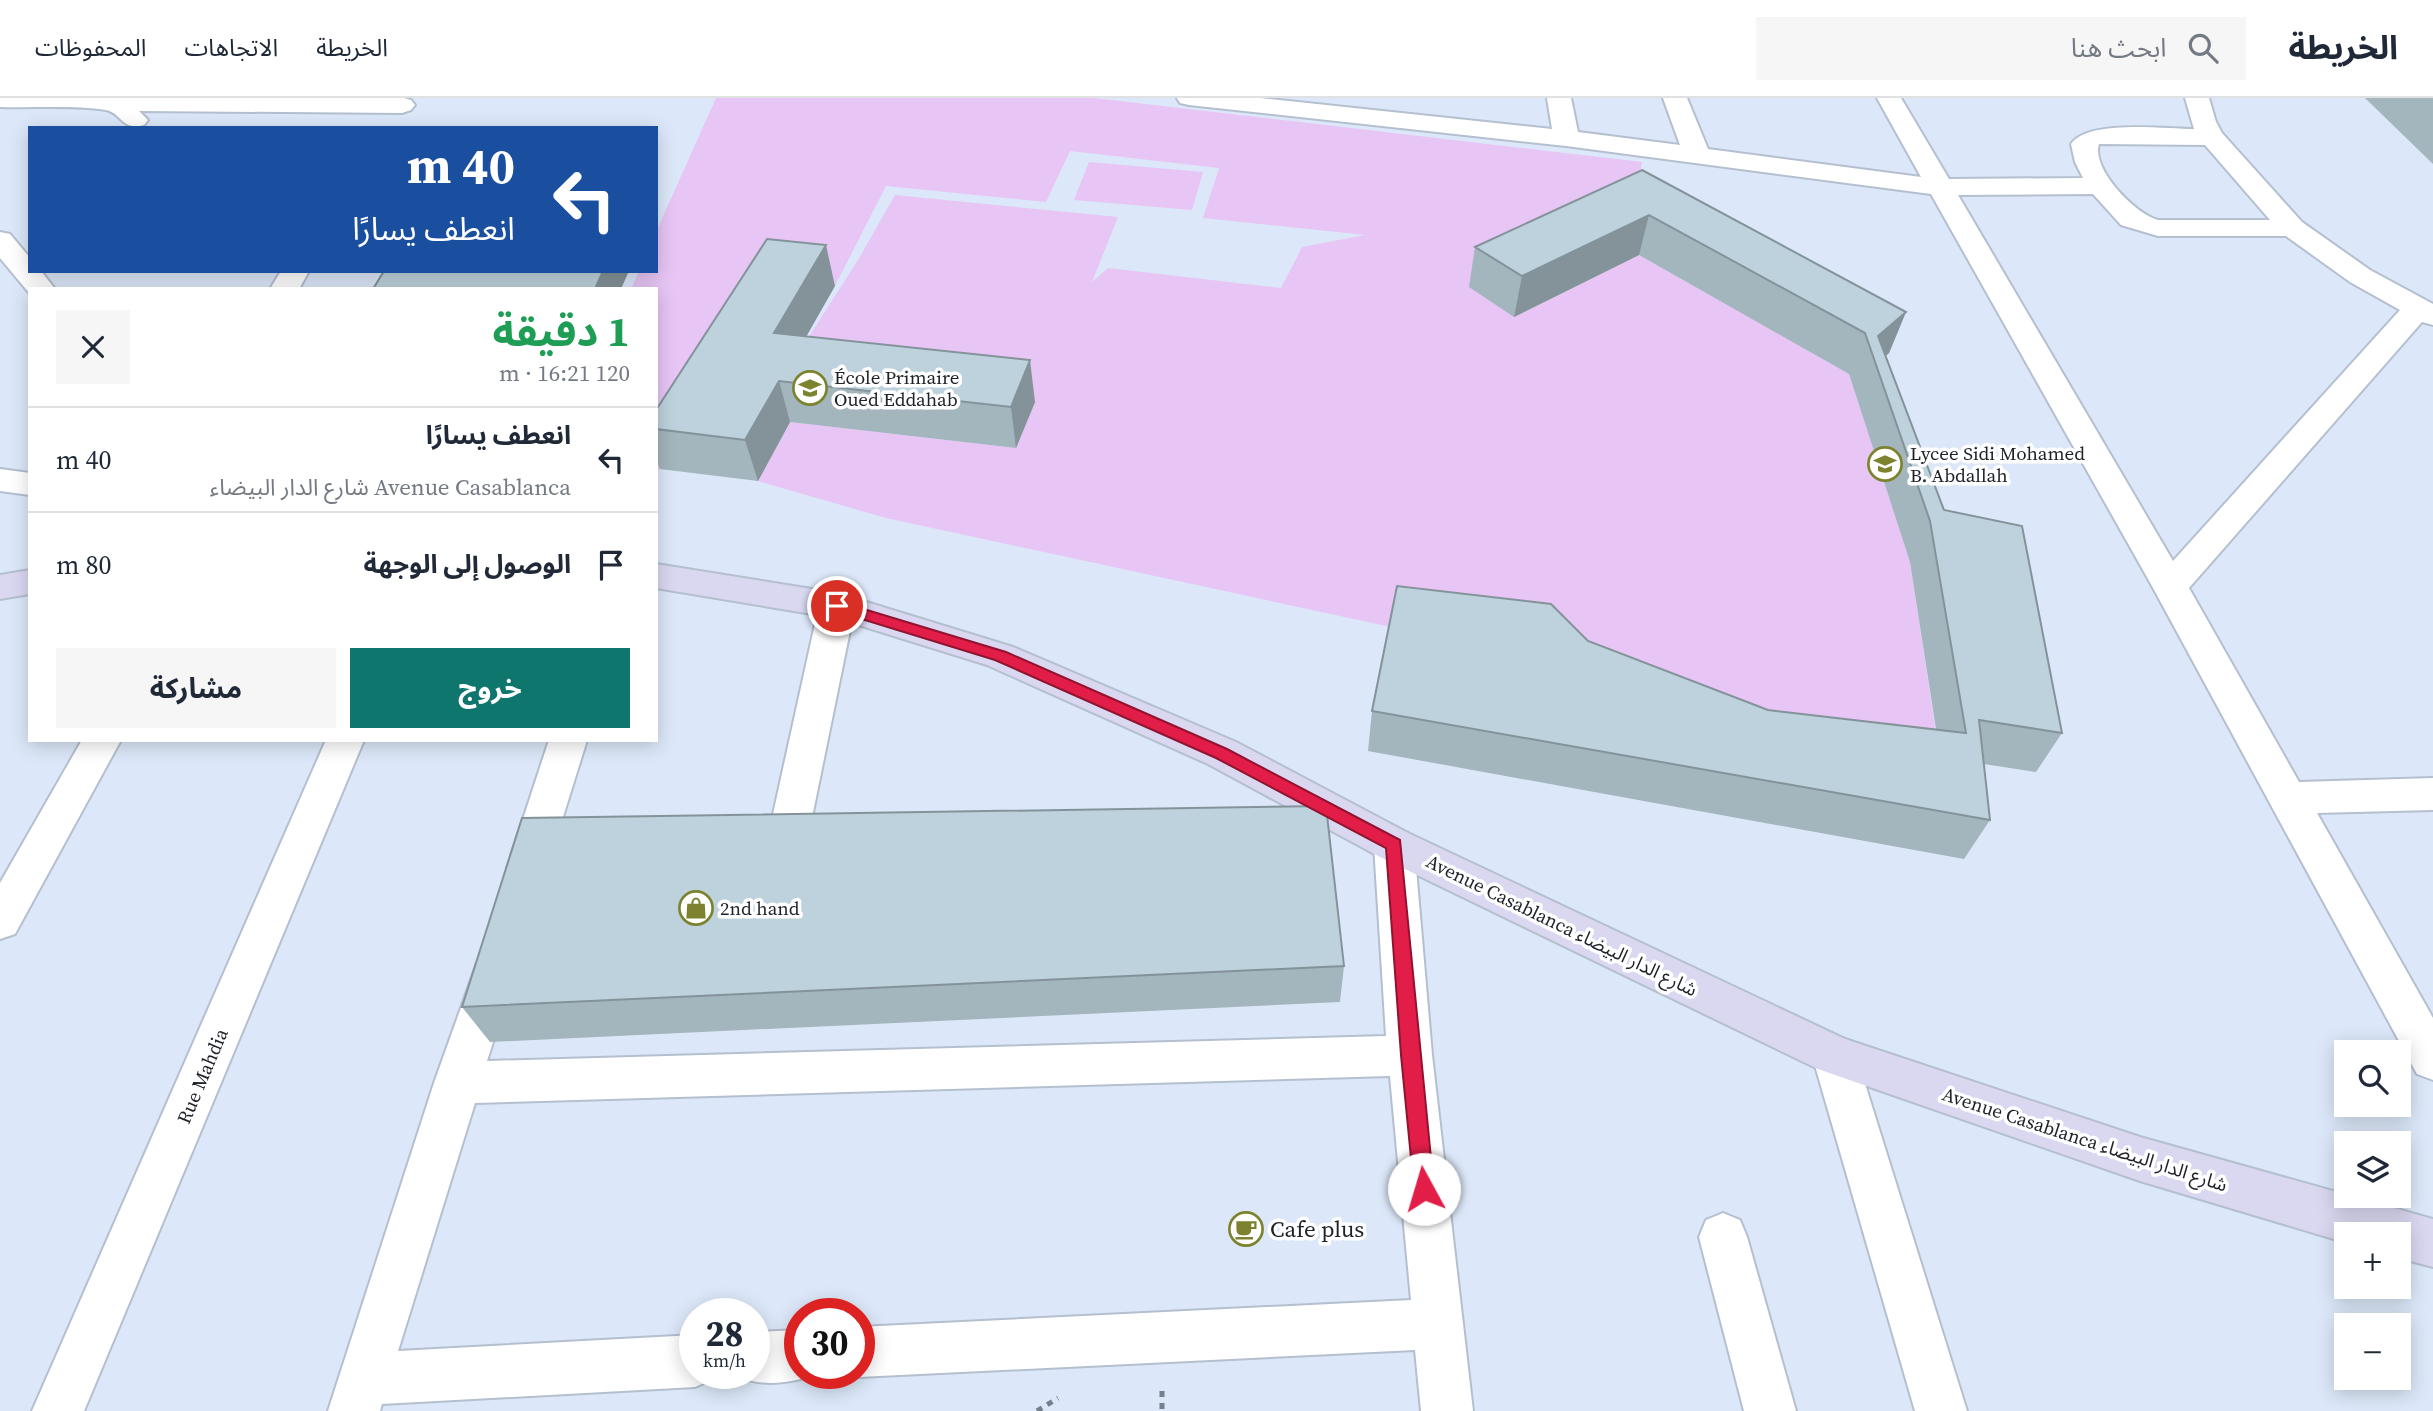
<!DOCTYPE html>
<html lang="ar">
<head>
<meta charset="utf-8">
<style>
  :root { --surface:#fff; --page:#f6f6f7; --text:#1f2937; --muted:#747a83; --line:#e0e1e3; --accent:#0f766e }
  body { margin:0; font-family:"Source Serif 4","Noto Sans Arabic",serif; background:var(--page); color:var(--text); direction:rtl; height:100vh; display:flex; flex-direction:column; font-size:26px; white-space:nowrap }
  * { box-sizing:border-box; margin:0 }
  p { font-size:23px; color:var(--muted) }
  .icon { flex:none; width:38px; height:38px; fill:none; stroke:currentColor; stroke-width:2; stroke-linecap:round; stroke-linejoin:round }
  .map { position:relative; flex:1; overflow:hidden; direction:ltr }
  .panel { position:absolute; left:28px; top:189px; width:630px; height:455px; display:flex; flex-direction:column; background:var(--surface); border-radius:0px; box-shadow:0 4px 18px #0003; direction:rtl }
  .panel>* { flex:none }
  .guide { position:absolute; left:28px; top:28px; width:630px; height:147px; border-radius:0px; box-shadow:0 4px 18px #0003; direction:rtl; background:#1a4fa0; color:#fff; overflow:hidden }
  .buttons { position:absolute; left:2334px; top:942px; display:grid; gap:14px }
  .buttons a { display:grid; place-items:center; width:77px; height:77px; border-radius:0px; background:var(--surface); box-shadow:0 4px 18px #0003; font-size:35px }
  .speed { position:absolute; left:679px; top:1200px; display:flex; gap:14px; font-size:35px; font-weight:700; text-align:center }
  .speed>* { display:grid; place-content:center; width:91px; height:91px; border-radius:50%; background:var(--surface); box-shadow:0 4px 18px #0003; line-height:1 }
  .speed small { font-size:18px; font-weight:400 }
  .speed .limit { border:10px solid #d22; background:#fff; color:#111 }
  .pin { position:absolute; display:grid; place-items:center; width:60px; height:60px; color:#fff; margin:-30px; border:4px solid #fff; border-radius:50%; box-shadow:0 2px 7px #0007 }
  .me { position:absolute; width:77px; margin:-38px; rotate:354deg; stroke-linejoin:round; filter:drop-shadow(0 0 5px #0008) }
  .turn { display:flex; align-items:center; gap:24px; height:147px; padding:0 28px; font-size:32px }
  .turn .icon { width:91px; height:91px; stroke-width:2.5 }
  .turn b { display:block; font-size:49px; line-height:60px }
  .round { display:grid; place-items:center; flex:none; width:74px; height:74px; border-radius:0px; background:var(--page) }
  .summary { display:flex; align-items:center; justify-content:space-between; height:119px; padding:0 28px }
  h1 { font-size:42px; font-weight:700; line-height:52px; color:#1e9e55 }
  .primary-button { display:flex; gap:14px; margin-top:auto; padding:14px 28px }
  .primary-button a { flex:1; height:80px; border-radius:0px; background:var(--accent); color:#fff; font-size:28px; font-weight:700; line-height:80px; text-align:center }
  .primary-button a+a { background:var(--page); color:var(--text) }
  ul { padding:0; list-style:none }
  li { display:flex; align-items:center; gap:21px; height:105px; padding:0 28px; border-top:2px solid var(--line) }
  li div { flex:1 }
  li b { display:block; font-size:26px }
  li em { font-style:normal }
  header { display:flex; align-items:center; gap:42px; box-sizing:border-box; height:98px; padding:0 35px; background:var(--surface); border-bottom:2px solid var(--line) }
  header strong { font-size:33px }
  nav { display:flex; gap:38px; margin-inline-start:auto; font-size:24px }
  .search { width:490px; height:63px; background:var(--page); display:flex; align-items:center; gap:18px; box-sizing:border-box; padding:0 24px; border-radius:0px; color:var(--muted); font-size:26px }
  .map>svg:first-child { display:block }
  .green { fill:#e7c5f5 }
  .lines { fill:none; stroke-linecap:round; stroke-linejoin:round }
  .street-casing { stroke:#b4bfcf; stroke-width:4 }
  .secondary-casing { stroke:#b4bfcf; stroke-width:4 }
  .path { stroke:#777f8a; stroke-width:5; stroke-dasharray:6 6; stroke-linecap:butt }
  .street { fill:#fff; fill-rule:evenodd }
  .secondary { fill:#dad8f1; fill-rule:evenodd }
  .wall { fill:#a3b5bd }
  .shaded-wall { fill:#84939a }
  .building { fill:#bdd2dc; stroke:#84939a; stroke-width:2 }
  .route { fill:#e11d48; stroke:#92132f; stroke-width:2 }
  .labels { text-anchor:middle; dominant-baseline:central; stroke-width:7; stroke-linejoin:round; paint-order:stroke }
  .poi-label { font-size:19px; fill:#1e2228; stroke:#fff; text-anchor:start }
  .street-label { font-size:19px; fill:#1e2228; stroke:#fff }
  .near-poi-label { font-size:23px; fill:#1e2228; stroke:#fff; text-anchor:start }
</style>
</head>
<body>
<header>
<strong>الخريطة</strong>
<div class="search"><svg class="icon" aria-label="search" viewBox="0 0 24 24"><circle cx="10" cy="10" r="6"/><path d="M15 15l6 6"/></svg>ابحث هنا</div>
<nav><a>الخريطة</a><a>الاتجاهات</a><a>المحفوظات</a></nav>
</header>
<div class="map">
<svg width="2433" height="1313" viewBox="0 0 2433 1313">
  <rect width="100%" height="100%" fill="#dce8f9"/>
  <!-- green -->
  <path class="green" d="M716 0H1094L1642 64 1633 112 1639 157 1849 276 1910 464 1942 674 1391 529 886 420 758 383 790 324 1016 350 1034 304 785 276 858 162 895 97 1118 119 1092 184 1108 170 1281 190 1302 149 1365 137 1203 120 1219 70 1070 53 1046 104 886 88 835 188 777 182 660 371 656 373V191H631L639 173H656V134Z
    M1089 64 1203 74 1192 112 1074 102Z"/>
  <g class="lines">
    <!-- street casing -->
    <g class="street-casing">
      <path id="street" d="M0 0H404L411 2 415 7 411 12 402 15 139 13 148 22 144 27C121 33 122 15 106 12 77 7 30 10 0 9Z
        M1177 0H1260L1552 31 1547 0H1571L1578 34 1680 47 1663 0H1687L1708 51 1921 79 1877 0H1901L1949 81 2083 80 2075 64 2071 46C2088 21 2165 31 2194 31L2185 0H2209L2216 24 2222 35 2302 124 2370 172 2433 206V227L2422 224 2189 490 2299 684 2433 680V712L2317 715 2433 920V982L2417 976 2152 488 1931 96 1566 48 1189 7 1180 5ZM2099 46 2205 47 2270 122H2158C2135 116 2091 71 2099 46ZM2093 96 2121 127 2158 138H2286L2350 184 2400 212 2173 463 1958 97Z
        M0 134 10 136 30 160V173H41L55 191H30V196L0 160Z
        M281 173H309L299 191H270Z
        M0 371 30 375V397L0 393Z
        M837 495 850 499 855 508 808 739 802 751 788 755 774 751 768 739 819 508 824 499Z
        M82 642H121L15 836 0 841V785Z
        M326 642H364L84 1313H32Z
        M549 642H587L547 770 541 782 527 787 513 782 507 770Z
        M1394 731 1408 735 1414 747 1432 957 1473 1313H1421L1415 1252 859 1279 850 1276H859V1229L1411 1202 1390 978 475 1005 398 1253 695 1237V1276H715L713 1281 695 1289 382 1306 380 1313H328L434 985 477 865 492 859 507 865 514 878 487 963 1386 938 1374 747 1380 735Z
        M1834 937 1850 943 1856 957 1967 1313H1915L1812 957 1818 943Z
        M1723 1115 1740 1122 1747 1139 1796 1313H1744L1699 1139 1706 1122Z
        M800 1232V1276H816C791 1286 761 1289 736 1278L735 1276H754V1234Z"/>
    </g>
    <!-- secondary casing -->
    <g class="secondary-casing">
      <path id="secondary" d="M656 466 837 495 1013 549 1236 644 1408 735 1845 941 2140 1039 2433 1121V1169L2399 1160V1136H2347V1145L2140 1083 1818 971 1380 759 1208 666 987 567 836 520 656 490Z
        M30 472V496L0 501V477Z"/>
    </g>
    <!-- path -->
    <path class="path" d="M1162 1293V1313
      M1037 1313 1058 1300"/>
    <!-- street -->
    <use href="#street" class="street"/>
    <!-- secondary -->
    <use href="#secondary" class="secondary"/>
  </g>
  <!-- wall -->
  <path class="wall" d="M2365 0H2433V66Z
    M1642 72 1906 214 1889 255 1886 258 1944 412 2062 635 2036 674 1984 666 1990 722 1964 761 1368 653 1372 613 1588 543 1768 612 1936 631 1910 464 1849 276 1639 157 1514 219 1469 189 1475 149Z
    M835 188 806 238 1035 304 1016 350 790 324 758 383 660 371 656 361V312Z
    M1344 868 1340 904 490 944 462 909Z"/>
  <!-- shaded-wall -->
  <path class="shaded-wall" d="M1649 117 1639 157 1514 219 1522 178Z
    M826 147 835 188 785 276 774 235Z
    M603 173H629L621 191H595Z
    M1906 214 1889 255 1876 266 1878 238Z
    M1030 262 1035 304 1016 350 1011 309Z
    M779 283 790 324 758 383 745 342Z"/>
  <!-- building -->
  <path class="building" d="M1642 72 1906 214 1878 238 1944 412 2022 428 2062 635 1979 622 1990 722 1372 613 1397 488 1551 506 1588 543 1768 612 1966 635 1930 423 1865 235 1649 117 1522 178 1475 149Z
    M767 141 826 147 774 235 1030 262 1011 309 779 283 745 342 656 331V312Z
    M384 173H603L595 191H373Z
    M1326 708 1344 868 462 909 522 720Z"/>
  <!-- route -->
  <path class="route" d="M837 503 1006 554 1227 651 1400 742 1434 1091 1431 1098 1424 1101 1417 1098 1414 1091 1401 957 1386 750 1216 660 995 562 832 512 830 508Z"/>
  <!-- icons -->
  <defs>
    <g id="school-ring" transform="scale(1.75)"><circle r="9.5" fill="#fff" stroke="#7c822d" stroke-width="1.5"/><path d="M0-5L7-2L0 1L-7-2ZM-4 1L0 2.5L4 1V4Q0 6-4 4Z" fill="#7c822d"/></g>
    <g id="shop-ring" transform="scale(1.75)"><circle r="9.5" fill="#fff" stroke="#7c822d" stroke-width="1.5"/><path d="M-5-2.5h2.3a2.7 3.5 0 0 1 5.4 0H5L5.5 6h-11ZM-1.5-2.5h3a1.5 2.3 0 0 0-3 0Z" fill="#7c822d"/></g>
    <g id="cafe-ring" transform="scale(1.75)"><circle r="9.5" fill="#fff" stroke="#7c822d" stroke-width="1.5"/><path d="M-5.5-4.5H6V0H3Q3 3.5 0 3.5H-2.5Q-5.5 3.5-5.5 0ZM3-3.2v2h1.7v-2ZM-6 4.5H4V6H-6Z" fill="#7c822d"/></g>
  </defs>
  <g fill-rule="evenodd">
    <use href="#school-ring" x="810" y="290"/>
    <use href="#school-ring" x="1885" y="366"/>
    <use href="#shop-ring" x="696" y="810"/>
    <use href="#cafe-ring" x="1246" y="1131"/>
  </g>
  <g class="labels">
    <!-- poi labels -->
    <g class="poi-label">
      <text x="834" y="279">École Primaire<tspan x="834" dy="22">Oued Eddahab</tspan></text>
      <text x="1910" y="355">Lycee Sidi Mohamed<tspan x="1910" dy="22">B. Abdallah</tspan></text>
      <text x="720" y="810">2nd hand</text>
    </g>
    <!-- street labels -->
    <g class="street-label">
      <text transform="translate(1562 827) rotate(26)">Avenue Casablanca شارع الدار البيضاء</text>
      <text transform="translate(202 978) rotate(-67)">Rue Mahdia</text>
      <text transform="translate(2085 1041) rotate(18)">Avenue Casablanca شارع الدار البيضاء</text>
    </g>
    <!-- near-poi labels -->
    <g class="near-poi-label">
      <text x="1270" y="1131">Cafe plus</text>
    </g>
  </g>
</svg>
<div class="buttons">
<a><svg class="icon" aria-label="search" viewBox="0 0 24 24"><circle cx="10" cy="10" r="6"/><path d="M15 15l6 6"/></svg></a>
<a><svg class="icon" aria-label="layers" viewBox="0 0 24 24"><path d="M12 4l9 5-9 5-9-5zM3 14l9 5 9-5"/></svg></a>
<a>+</a>
<a>−</a>
</div>
<div class="speed"><div>28<small>km/h</small></div><div class="limit">30</div></div>
<div class="pin" style="left:837px;top:508px;background:#d93025"><svg class="icon" aria-label="arrive" viewBox="0 0 24 24"><path d="M6 21V4h12l-3 4 3 4H6"/></svg></div>
<svg class="me" style="left:1424px;top:1091px" viewBox="-20 -20 40 40"><circle r="19" fill="#fff"/><path d="M0-13L10 11 0 6-10 11z" fill="#e11d48"/></svg>
<div class="guide">
<div class="turn"><svg class="icon" aria-label="left" viewBox="0 0 24 24"><path d="M17 20v-9H6M10 6l-5 5 5 5"/></svg><div><b>40 m</b>انعطف يسارًا</div></div>
</div>
<section class="panel">
<div class="summary"><div><h1>1 دقيقة</h1><p>120 m · 16:21</p></div><a class="round"><svg class="icon" aria-label="close" viewBox="0 0 24 24"><path d="M6 6l12 12M18 6L6 18"/></svg></a></div>
<ul>
<li><svg class="icon" aria-label="left" viewBox="0 0 24 24"><path d="M17 20v-9H6M10 6l-5 5 5 5"/></svg><div><b>انعطف يسارًا</b><p>Avenue Casablanca شارع الدار البيضاء</p></div><em>40 m</em></li>
<li><svg class="icon" aria-label="arrive" viewBox="0 0 24 24"><path d="M6 21V4h12l-3 4 3 4H6"/></svg><div><b>الوصول إلى الوجهة</b></div><em>80 m</em></li>
</ul>
<div class="primary-button"><a>خروج</a><a>مشاركة</a></div>
</section>
</div>
</body>
</html>
